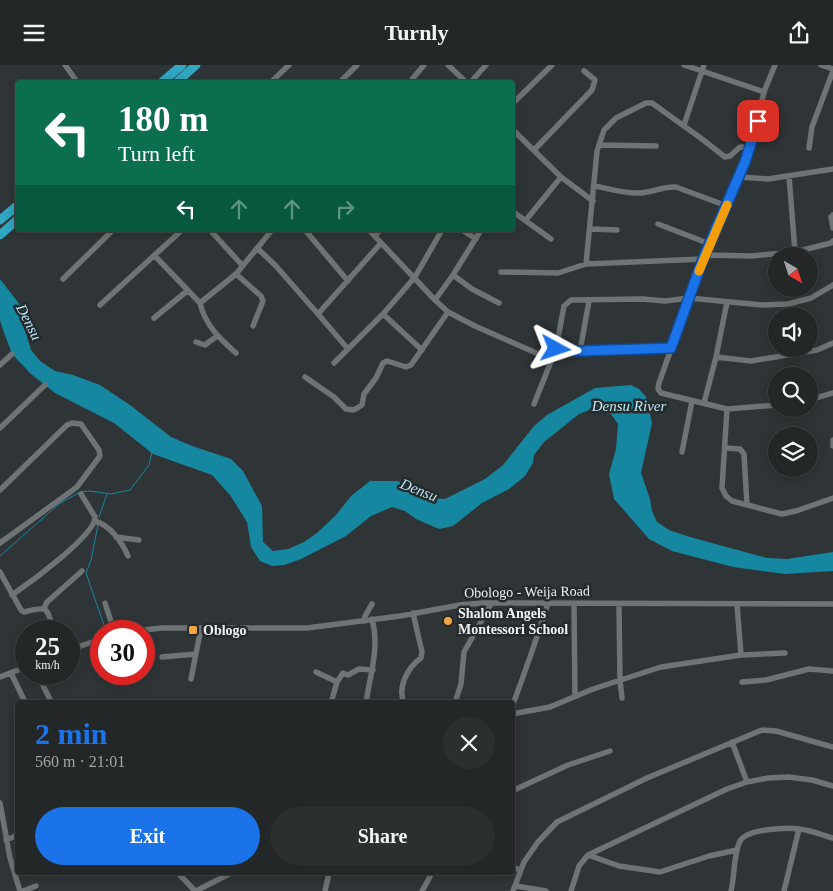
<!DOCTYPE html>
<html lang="en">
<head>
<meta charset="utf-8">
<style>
  :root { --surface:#232728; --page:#2b2f30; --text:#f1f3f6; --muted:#a3a5a8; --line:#404445; --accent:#1a73e8 }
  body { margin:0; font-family:Georgia,serif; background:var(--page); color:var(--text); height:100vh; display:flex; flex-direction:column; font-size:19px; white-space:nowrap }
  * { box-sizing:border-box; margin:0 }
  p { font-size:16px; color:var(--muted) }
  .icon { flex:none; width:28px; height:28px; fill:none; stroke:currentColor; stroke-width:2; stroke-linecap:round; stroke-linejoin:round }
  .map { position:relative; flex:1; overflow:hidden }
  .details { position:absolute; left:15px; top:635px; width:500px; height:175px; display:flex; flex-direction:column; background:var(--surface); border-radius:5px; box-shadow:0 2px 12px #0003,0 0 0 1px var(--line) }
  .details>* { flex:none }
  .top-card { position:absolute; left:15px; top:15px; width:500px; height:152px; border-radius:5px; box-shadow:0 2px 12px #0003,0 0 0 1px var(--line); background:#0b6e4f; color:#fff; overflow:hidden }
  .needle { width:32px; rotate:141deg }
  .controls { position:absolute; left:768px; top:182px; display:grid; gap:10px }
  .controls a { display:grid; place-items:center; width:50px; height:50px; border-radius:50%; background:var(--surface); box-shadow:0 2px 12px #0003,0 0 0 1px var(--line); font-size:25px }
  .speed { position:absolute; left:15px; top:555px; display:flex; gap:10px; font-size:25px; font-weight:700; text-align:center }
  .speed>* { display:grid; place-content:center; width:65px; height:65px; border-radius:50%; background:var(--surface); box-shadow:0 2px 12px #0003,0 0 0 1px var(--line); line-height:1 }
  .speed small { font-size:12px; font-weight:400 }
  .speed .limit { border:8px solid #d22; background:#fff; color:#111 }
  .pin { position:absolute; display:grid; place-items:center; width:42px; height:42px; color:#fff; margin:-21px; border-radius:10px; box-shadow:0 2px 8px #0006 }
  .me { position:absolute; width:55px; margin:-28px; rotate:95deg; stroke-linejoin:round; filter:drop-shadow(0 0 4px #0008) }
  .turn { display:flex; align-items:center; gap:18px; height:105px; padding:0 20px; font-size:22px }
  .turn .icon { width:65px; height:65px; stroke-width:2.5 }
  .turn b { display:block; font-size:35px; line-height:42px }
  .lanes { display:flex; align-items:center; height:48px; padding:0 20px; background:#0003; justify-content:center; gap:25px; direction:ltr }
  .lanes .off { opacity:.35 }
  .round { display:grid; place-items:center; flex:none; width:52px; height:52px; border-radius:26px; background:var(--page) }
  .headline { display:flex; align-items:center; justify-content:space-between; height:85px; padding:0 20px }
  h1 { font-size:30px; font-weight:600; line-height:38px; color:var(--accent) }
  .action { display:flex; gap:10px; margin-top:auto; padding:10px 20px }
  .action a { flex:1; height:58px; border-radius:30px; background:var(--accent); color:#fff; font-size:20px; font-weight:600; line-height:58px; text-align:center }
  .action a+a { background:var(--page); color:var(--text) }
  header { display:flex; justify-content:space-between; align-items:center; height:65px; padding:0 20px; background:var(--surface); font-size:22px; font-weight:600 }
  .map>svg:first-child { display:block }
  .water { fill:#1687a0 }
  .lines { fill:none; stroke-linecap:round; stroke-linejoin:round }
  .stream { stroke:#1687a0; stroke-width:1 }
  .minor { stroke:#6e7375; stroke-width:5.5 }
  .highway { stroke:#31a7c3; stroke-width:9 }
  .route-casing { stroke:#114b97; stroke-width:12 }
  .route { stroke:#1a73e8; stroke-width:9 }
  .slow { stroke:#f59e0b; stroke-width:9 }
  .poi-dot { fill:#f4a443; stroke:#252a2c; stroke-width:2 }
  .labels { text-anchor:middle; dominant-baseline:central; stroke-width:5; stroke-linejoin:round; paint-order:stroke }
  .street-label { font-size:14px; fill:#ecf0f1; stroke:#252a2c }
  .poi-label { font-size:14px; font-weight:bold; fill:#ecf0f1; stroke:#252a2c; text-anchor:start }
  .water-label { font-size:15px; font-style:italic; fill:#bae9f7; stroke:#252a2c }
</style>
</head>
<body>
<header><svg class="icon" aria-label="menu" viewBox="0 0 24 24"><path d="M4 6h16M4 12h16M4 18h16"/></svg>Turnly<svg class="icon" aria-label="share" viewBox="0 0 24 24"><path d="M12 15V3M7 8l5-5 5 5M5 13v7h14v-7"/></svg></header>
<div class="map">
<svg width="833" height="826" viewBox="0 0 833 826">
  <rect width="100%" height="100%" fill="#2f3436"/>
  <!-- water -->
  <path class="water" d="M0 214 24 245V262L31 285 40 296 55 306 73 310 100 320 130 340 171 372 192 381 231 394 243 406 262 441 263 477 273 486 288 484 304 477 317 468 336 450 351 431 370 416H398L421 432 445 434 485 414 503 400 534 361 547 350 595 323 631 320 639 324 646 332 652 358 641 408 650 434 652 446 657 457 669 465 690 472 767 493 787 494 833 487V506L785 509 733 502 672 486 649 474 614 434 609 409 616 384 618 359 611 349 589 345 579 349 544 377 534 390 533 398 525 411 509 424 482 438 453 461 439 464 416 454 405 446 392 442 371 451 346 471 301 494 284 500 272 501 260 496 251 482 247 457 230 430 212 410 153 389 114 358 55 328 31 309 12 289 2 262 0 255Z"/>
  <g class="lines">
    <!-- stream -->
    <path class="stream" d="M99 452 107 429
      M98 460 91 495 86 508 106 566
      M0 491 59 439 80 427 90 426 111 429 130 425 149 400 152 387"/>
    <!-- minor -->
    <path class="minor" d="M65 0 78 18
      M448 0 467 18
      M684 0 764 27
      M775 0 764 27 751 82 703 194 659 318 658 324 661 328 727 344 776 340
      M821 0 833 4
      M270 18 289 0
      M339 18 357 0
      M409 18 424 0
      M470 18 486 0
      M512 39 552 0
      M684 60 704 0
      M512 64 561 112 593 136
      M599 80 656 81
      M809 83 812 62 833 6
      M534 85 592 25 595 15 584 6
      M789 111 795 187
      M740 112 768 114 833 104
      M595 121C610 124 625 129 641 128 653 127 664 121 676 122L727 141
      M512 146 551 174
      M833 150 831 152 833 163
      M526 155 561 112
      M658 159 710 179
      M590 164 617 165
      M210 165 242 200
      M305 165 348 216
      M369 165 435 235 448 247 475 261 552 295
      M462 165 476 174
      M375 171 380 165
      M257 183 275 200 318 249 381 178
      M705 190 751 191 795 187 831 178 833 176
      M155 191 200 238C205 260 220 274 236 288
      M586 199 597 86 604 65 616 53 646 38H652L702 74 725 92 730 91 740 82H751
      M501 207 558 208 586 199 703 194
      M453 210 472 224 499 238
      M63 214 113 165
      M435 235 453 210 481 165
      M200 238 236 209
      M100 240 182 165
      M318 249 348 284
      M383 249 422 285
      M154 253 187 226
      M253 261 263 236 261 231 236 209 272 165
      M196 277 205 280 217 271
      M556 284 580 286 671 283
      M580 286 589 236
      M716 292 751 296 817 285 833 278
      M334 298 383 249 415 212 442 165
      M0 300 12 289
      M305 312 334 332 346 344 354 345 362 340 364 329 376 313 383 298 387 296 406 302 411 300 448 247
      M809 335 833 328
      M704 338 716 292 727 237
      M534 339 556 284 564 241 571 235 643 234 665 236 689 233 762 240 788 239 811 233 833 220
      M727 344 722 423 726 431 732 436 782 449 796 446 833 433
      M0 363 45 320
      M833 375V381
      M725 383 740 384 744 389 747 440
      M682 387 692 336
      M0 425 67 360 72 358 81 359 99 385 100 391 77 422 0 478
      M95 456C110 460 122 477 128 491
      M116 472 139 475
      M0 507 21 545 24 547C50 540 46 543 54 566
      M12 530C28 519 96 470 95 452L81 429
      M105 538 114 566
      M574 539 575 631
      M737 539 741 590 785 588
      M619 540 620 616 622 633
      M44 543 47 537 82 506
      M364 556 365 551 372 539
      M133 566 162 563H307L400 551 460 540 483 538 833 539
      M69 585 101 574
      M162 592 196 589
      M316 607 337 617
      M11 608 25 637
      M37 609 52 638
      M0 612 26 602
      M191 614 201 563
      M742 617 766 615 809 604 833 606
      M331 638 337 617 343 608 348 610 359 604 373 605
      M366 638C370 609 380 583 372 554
      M404 638C397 622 408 602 421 593L422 587 413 548
      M455 638 461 619 464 587 491 539
      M512 642C525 607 537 573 548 538
      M512 649 550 642 593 624 661 602 741 590
      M732 677 747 717
      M512 726 568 700 610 686
      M0 738 10 793 20 826
      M6 775 18 770
      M588 790 619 801 660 807 709 791 737 785
      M512 802 520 805
      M178 808 195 826
      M516 821 546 826
      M23 826 36 821
      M196 826 231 808
      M325 826 329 808
      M422 826 432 808
      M513 826 524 797 538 777 557 757 647 713 762 665 776 666 833 682
      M571 826 579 801 588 790 727 724 747 717 768 713 788 712 812 715 833 721
      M731 826C735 810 733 791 740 776 747 764 786 762 799 764 810 765 822 770 833 773
      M784 826 799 764"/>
    <!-- highway -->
    <path class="highway" d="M161 18 182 0
      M176 18 196 0
      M0 155 18 140
      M0 170 18 154"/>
  </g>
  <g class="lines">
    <!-- route casing -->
    <g class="route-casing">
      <path id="route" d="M556 284 580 286 671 283 703 194 745 97 758 56"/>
    </g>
    <!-- route -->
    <use href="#route" class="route"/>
    <!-- slow -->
    <path class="slow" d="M699 206 727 140"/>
  </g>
  <!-- markers -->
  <g class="poi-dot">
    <circle cx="448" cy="556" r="5"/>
    <rect x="188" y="560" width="10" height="10" rx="2.5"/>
  </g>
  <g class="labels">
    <!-- street labels -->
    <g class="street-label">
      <text transform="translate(527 527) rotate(-1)">Obologo - Weija Road</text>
    </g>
    <!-- poi labels -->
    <g class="poi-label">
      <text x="458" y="548">Shalom Angels<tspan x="458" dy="16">Montessori School</tspan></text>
      <text x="203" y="565">Oblogo</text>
    </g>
    <!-- water labels -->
    <g class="water-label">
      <text transform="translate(29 257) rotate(63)">Densu</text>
      <text x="629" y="341">Densu River</text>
      <text transform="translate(419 425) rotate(22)">Densu</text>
    </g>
  </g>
</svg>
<div class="controls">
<a><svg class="needle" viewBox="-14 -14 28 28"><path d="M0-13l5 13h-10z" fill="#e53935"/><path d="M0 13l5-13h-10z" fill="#a3a5a8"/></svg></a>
<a><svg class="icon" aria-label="sound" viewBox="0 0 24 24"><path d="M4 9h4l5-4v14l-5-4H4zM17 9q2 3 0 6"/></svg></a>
<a><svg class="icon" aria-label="search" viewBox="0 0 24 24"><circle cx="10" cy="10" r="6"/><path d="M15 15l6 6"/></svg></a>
<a><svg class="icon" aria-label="layers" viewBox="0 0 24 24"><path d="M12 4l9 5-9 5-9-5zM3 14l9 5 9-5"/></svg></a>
</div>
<div class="speed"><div>25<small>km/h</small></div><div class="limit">30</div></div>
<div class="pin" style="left:758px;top:56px;background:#d93025"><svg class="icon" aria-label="arrive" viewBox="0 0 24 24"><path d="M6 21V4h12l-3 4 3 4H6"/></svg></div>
<svg class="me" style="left:556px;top:284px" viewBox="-20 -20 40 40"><path d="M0-17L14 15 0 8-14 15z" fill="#1a73e8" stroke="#fff" stroke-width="4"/></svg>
<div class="top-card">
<div class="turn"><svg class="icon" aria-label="left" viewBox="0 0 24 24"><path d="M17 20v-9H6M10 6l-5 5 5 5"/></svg><div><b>180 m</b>Turn left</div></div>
<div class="lanes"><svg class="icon" aria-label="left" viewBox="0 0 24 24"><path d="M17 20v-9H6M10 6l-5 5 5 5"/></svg><svg class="icon off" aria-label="ahead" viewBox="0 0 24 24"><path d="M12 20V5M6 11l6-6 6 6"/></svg><svg class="icon off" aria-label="ahead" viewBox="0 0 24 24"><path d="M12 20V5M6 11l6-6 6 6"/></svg><svg class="icon off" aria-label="right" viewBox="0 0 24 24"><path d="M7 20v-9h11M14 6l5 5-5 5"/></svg></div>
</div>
<section class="details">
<div class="headline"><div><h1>2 min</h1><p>560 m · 21:01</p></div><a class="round"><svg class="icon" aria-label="close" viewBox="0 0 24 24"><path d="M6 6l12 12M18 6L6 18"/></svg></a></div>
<div class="action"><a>Exit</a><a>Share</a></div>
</section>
</div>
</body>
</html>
